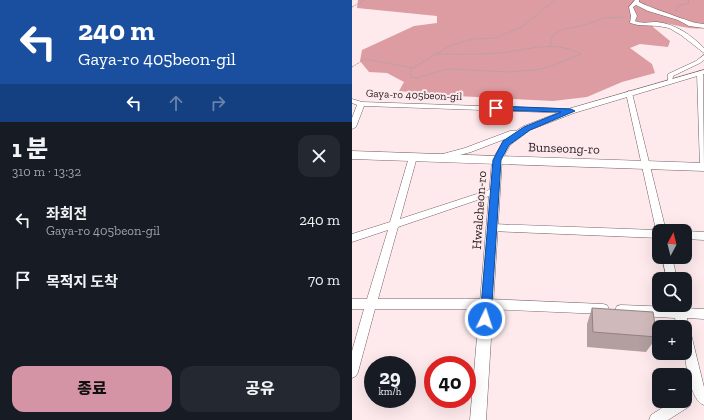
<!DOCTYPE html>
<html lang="ko">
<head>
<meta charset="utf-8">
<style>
  :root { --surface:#171b24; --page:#242831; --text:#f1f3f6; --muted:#9ea1a6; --accent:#d594a6 }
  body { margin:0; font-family:"Zilla Slab","Noto Sans KR",serif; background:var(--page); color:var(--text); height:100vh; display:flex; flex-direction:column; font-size:15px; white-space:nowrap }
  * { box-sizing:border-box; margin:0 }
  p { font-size:13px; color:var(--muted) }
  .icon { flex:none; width:22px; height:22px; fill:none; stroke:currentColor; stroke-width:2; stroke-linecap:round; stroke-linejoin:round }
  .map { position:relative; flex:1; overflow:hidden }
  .side { display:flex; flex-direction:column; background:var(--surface); width:352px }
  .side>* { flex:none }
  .top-card { background:#1a4fa0; color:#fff; overflow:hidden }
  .needle { width:26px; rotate:7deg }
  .fabs { position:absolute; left:300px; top:224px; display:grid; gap:8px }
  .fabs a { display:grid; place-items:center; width:40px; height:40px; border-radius:8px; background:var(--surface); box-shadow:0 4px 16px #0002; font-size:20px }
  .speed { position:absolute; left:12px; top:356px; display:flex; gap:8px; font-size:20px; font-weight:700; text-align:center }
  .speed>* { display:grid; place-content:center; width:52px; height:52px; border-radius:50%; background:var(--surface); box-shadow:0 4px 16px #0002; line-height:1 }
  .speed small { font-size:10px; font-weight:400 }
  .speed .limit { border:6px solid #d22; background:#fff; color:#111 }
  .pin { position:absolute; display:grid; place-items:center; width:34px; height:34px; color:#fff; margin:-17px; border-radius:8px; box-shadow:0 2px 6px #0006 }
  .me { position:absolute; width:44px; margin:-22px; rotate:4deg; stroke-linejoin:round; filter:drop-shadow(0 0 3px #0008) }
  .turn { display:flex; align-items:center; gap:14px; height:84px; padding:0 12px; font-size:18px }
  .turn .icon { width:52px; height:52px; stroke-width:2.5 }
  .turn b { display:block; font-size:28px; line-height:34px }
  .lanes { display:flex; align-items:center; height:38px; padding:0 12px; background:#0003; justify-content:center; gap:20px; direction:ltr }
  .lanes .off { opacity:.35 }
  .round { display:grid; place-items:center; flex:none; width:42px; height:42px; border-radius:12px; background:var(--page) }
  .summary { display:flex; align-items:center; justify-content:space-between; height:68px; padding:0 12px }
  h1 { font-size:24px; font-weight:800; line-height:30px }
  .cta { display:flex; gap:8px; margin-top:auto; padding:8px 12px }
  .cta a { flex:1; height:46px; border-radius:12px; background:var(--accent); color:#111; font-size:16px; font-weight:800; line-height:46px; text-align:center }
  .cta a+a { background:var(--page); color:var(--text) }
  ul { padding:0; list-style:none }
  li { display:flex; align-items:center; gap:12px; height:60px; padding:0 12px }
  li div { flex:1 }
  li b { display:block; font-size:15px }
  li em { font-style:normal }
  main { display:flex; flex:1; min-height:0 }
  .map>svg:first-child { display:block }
  .forest { fill:#dc9ca1 }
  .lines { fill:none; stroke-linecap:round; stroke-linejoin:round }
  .minor-casing { stroke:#756162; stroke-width:1 }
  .tertiary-casing { stroke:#756162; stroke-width:1 }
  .secondary-casing { stroke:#756162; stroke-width:1 }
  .path { stroke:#b2a2a3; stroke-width:1; stroke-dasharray:2 1; stroke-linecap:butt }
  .minor { fill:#fff; fill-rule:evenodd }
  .tertiary { fill:#fff; fill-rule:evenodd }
  .secondary { fill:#fff; fill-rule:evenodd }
  .wall { fill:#b39fa0 }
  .building { fill:#d0b9ba; stroke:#928282 }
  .route { fill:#1a73e8; stroke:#114b97 }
  .labels { text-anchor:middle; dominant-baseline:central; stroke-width:4; stroke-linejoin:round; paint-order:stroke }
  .far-street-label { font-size:11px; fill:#2d2425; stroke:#feeaec }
  .street-label { font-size:13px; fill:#2d2425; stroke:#feeaec }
</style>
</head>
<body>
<main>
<section class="side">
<div class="top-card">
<div class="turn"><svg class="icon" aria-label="left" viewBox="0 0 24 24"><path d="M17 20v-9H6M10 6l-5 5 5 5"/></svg><div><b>240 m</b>Gaya-ro 405beon-gil</div></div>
<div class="lanes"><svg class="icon" aria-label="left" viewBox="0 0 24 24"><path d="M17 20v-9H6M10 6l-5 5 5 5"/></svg><svg class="icon off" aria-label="ahead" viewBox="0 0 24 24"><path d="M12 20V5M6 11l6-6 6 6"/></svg><svg class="icon off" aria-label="right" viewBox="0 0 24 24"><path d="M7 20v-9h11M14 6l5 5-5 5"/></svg></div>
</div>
<div class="summary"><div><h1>1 분</h1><p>310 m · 13:32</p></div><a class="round"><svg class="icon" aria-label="close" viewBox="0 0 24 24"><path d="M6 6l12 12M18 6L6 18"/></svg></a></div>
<ul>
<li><svg class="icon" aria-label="left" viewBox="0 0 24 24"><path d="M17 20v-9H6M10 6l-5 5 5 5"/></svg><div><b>좌회전</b><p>Gaya-ro 405beon-gil</p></div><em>240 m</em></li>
<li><svg class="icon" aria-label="arrive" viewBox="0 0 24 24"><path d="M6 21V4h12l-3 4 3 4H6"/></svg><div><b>목적지 도착</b></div><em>70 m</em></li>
</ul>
<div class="cta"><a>종료</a><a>공유</a></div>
</section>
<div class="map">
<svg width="352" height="420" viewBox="0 0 352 420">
  <rect width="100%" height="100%" fill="#feeaec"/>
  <!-- forest -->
  <path class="forest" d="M6 0H352V28C336 31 318 22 301 22V27L318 41 316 47 288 44 278 48 300 64 303 73 270 82 235 97 201 101 86 95 47 91 52 82 35 73 17 72 8 61 10 50 62 26 85 23V16L5 8Z"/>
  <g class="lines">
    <!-- minor casing -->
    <g class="minor-casing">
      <path id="minor" d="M283 0H287V2C301 9 314 12 328 18 339 21 340 23 352 24V28L337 26 326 20 296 11 284 5 281 7 285 16 283 21C290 24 298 22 305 22 324 24 339 35 352 48V53L329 35 317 28 306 26 286 25 278 23 279 16 277 7Z
        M352 55V60L348 63 321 76 320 82H316V74L344 61Z
        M348 71 351 73 352 170 348 167 345 73Z
        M277 91 280 93 314 231H307V238L137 231 135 228 137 225 140 224 304 230 274 93Z
        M0 99 10 102 219 109 222 111 219 113 12 106 4 127 0 129V118L5 105 0 103Z
        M61 154 65 157 48 219 143 188 147 191 146 193 46 227 26 299H135L251 304 255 305 257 309 255 313 251 314 135 309H23L6 372 4 376 0 378V351L12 309H0V299H15L36 230 0 242V234L38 222 57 157Z
        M333 231 352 232V240L333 239Z
        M310 257H320L325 279H315Z
        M269 305 321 307V305H331L332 308 352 309V319L335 318 337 327 336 329 339 334 352 387V405C338 400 335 367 332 353H333V327H325L323 318 269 315 265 314 263 310 265 306Z
        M333 395 338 396 339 401 338 406 316 420H297L299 415 321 401H333Z"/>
    </g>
    <!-- tertiary casing -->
    <g class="tertiary-casing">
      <path id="tertiary" d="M352 70V74L222 113 178 130 158 145 150 160 134 420H118L140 160 153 139 119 152 86 161 81 158 83 156 113 148 158 131H164L172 126 216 109Z"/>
    </g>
    <!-- secondary casing -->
    <g class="secondary-casing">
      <path id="secondary" d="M0 151 352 163V171L0 159Z"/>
    </g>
    <!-- path -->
    <path class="path" d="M0 7 13 0
      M324 11 326 6 337 3 336 0
      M198 46 201 35 209 30 232 25 252 18 274 17
      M0 67 13 59 61 68 97 46 121 39 143 38 170 27 203 0
      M59 67V77L64 78 96 69 155 72 182 70 197 67 229 54C201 39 174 51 145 53 124 55 103 54 83 54"/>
    <!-- minor -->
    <use href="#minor" class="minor"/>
    <!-- tertiary -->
    <use href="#tertiary" class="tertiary"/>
    <!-- secondary -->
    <use href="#secondary" class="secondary"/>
  </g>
  <!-- wall -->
  <path class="wall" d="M240 308 305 337 294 352 235 347V324Z"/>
  <!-- building -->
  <path class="building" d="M240 308 301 312 305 337 241 332Z"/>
  <!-- route -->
  <path class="route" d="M144 106 219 109 223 111 178 130 157 145 149 160 139 319 137 323 133 324 129 323 128 319 141 160 151 141 172 127 209 112 142 110 141 108Z"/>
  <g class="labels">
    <!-- far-street labels -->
    <g class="far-street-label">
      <text transform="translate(62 95) rotate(2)">Gaya-ro 405beon-gil</text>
    </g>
    <!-- street labels -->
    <g class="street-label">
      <text transform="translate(212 148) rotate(2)">Bunseong-ro</text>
      <text transform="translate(127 210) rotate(-86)">Hwalcheon-ro</text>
    </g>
  </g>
</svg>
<div class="fabs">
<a><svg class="needle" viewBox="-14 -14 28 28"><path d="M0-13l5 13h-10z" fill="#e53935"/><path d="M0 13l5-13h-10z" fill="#9ea1a6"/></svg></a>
<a><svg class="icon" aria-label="search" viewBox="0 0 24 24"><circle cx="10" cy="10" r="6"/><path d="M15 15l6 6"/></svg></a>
<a>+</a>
<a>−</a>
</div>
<div class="speed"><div>29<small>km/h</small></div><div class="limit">40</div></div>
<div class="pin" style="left:144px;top:108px;background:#d93025"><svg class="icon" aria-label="arrive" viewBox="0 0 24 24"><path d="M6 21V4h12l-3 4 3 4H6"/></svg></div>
<svg class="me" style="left:133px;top:319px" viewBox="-20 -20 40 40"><circle r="17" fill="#1a73e8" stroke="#fff" stroke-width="3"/><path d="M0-11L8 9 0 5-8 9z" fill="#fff"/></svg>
</div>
</main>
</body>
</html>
